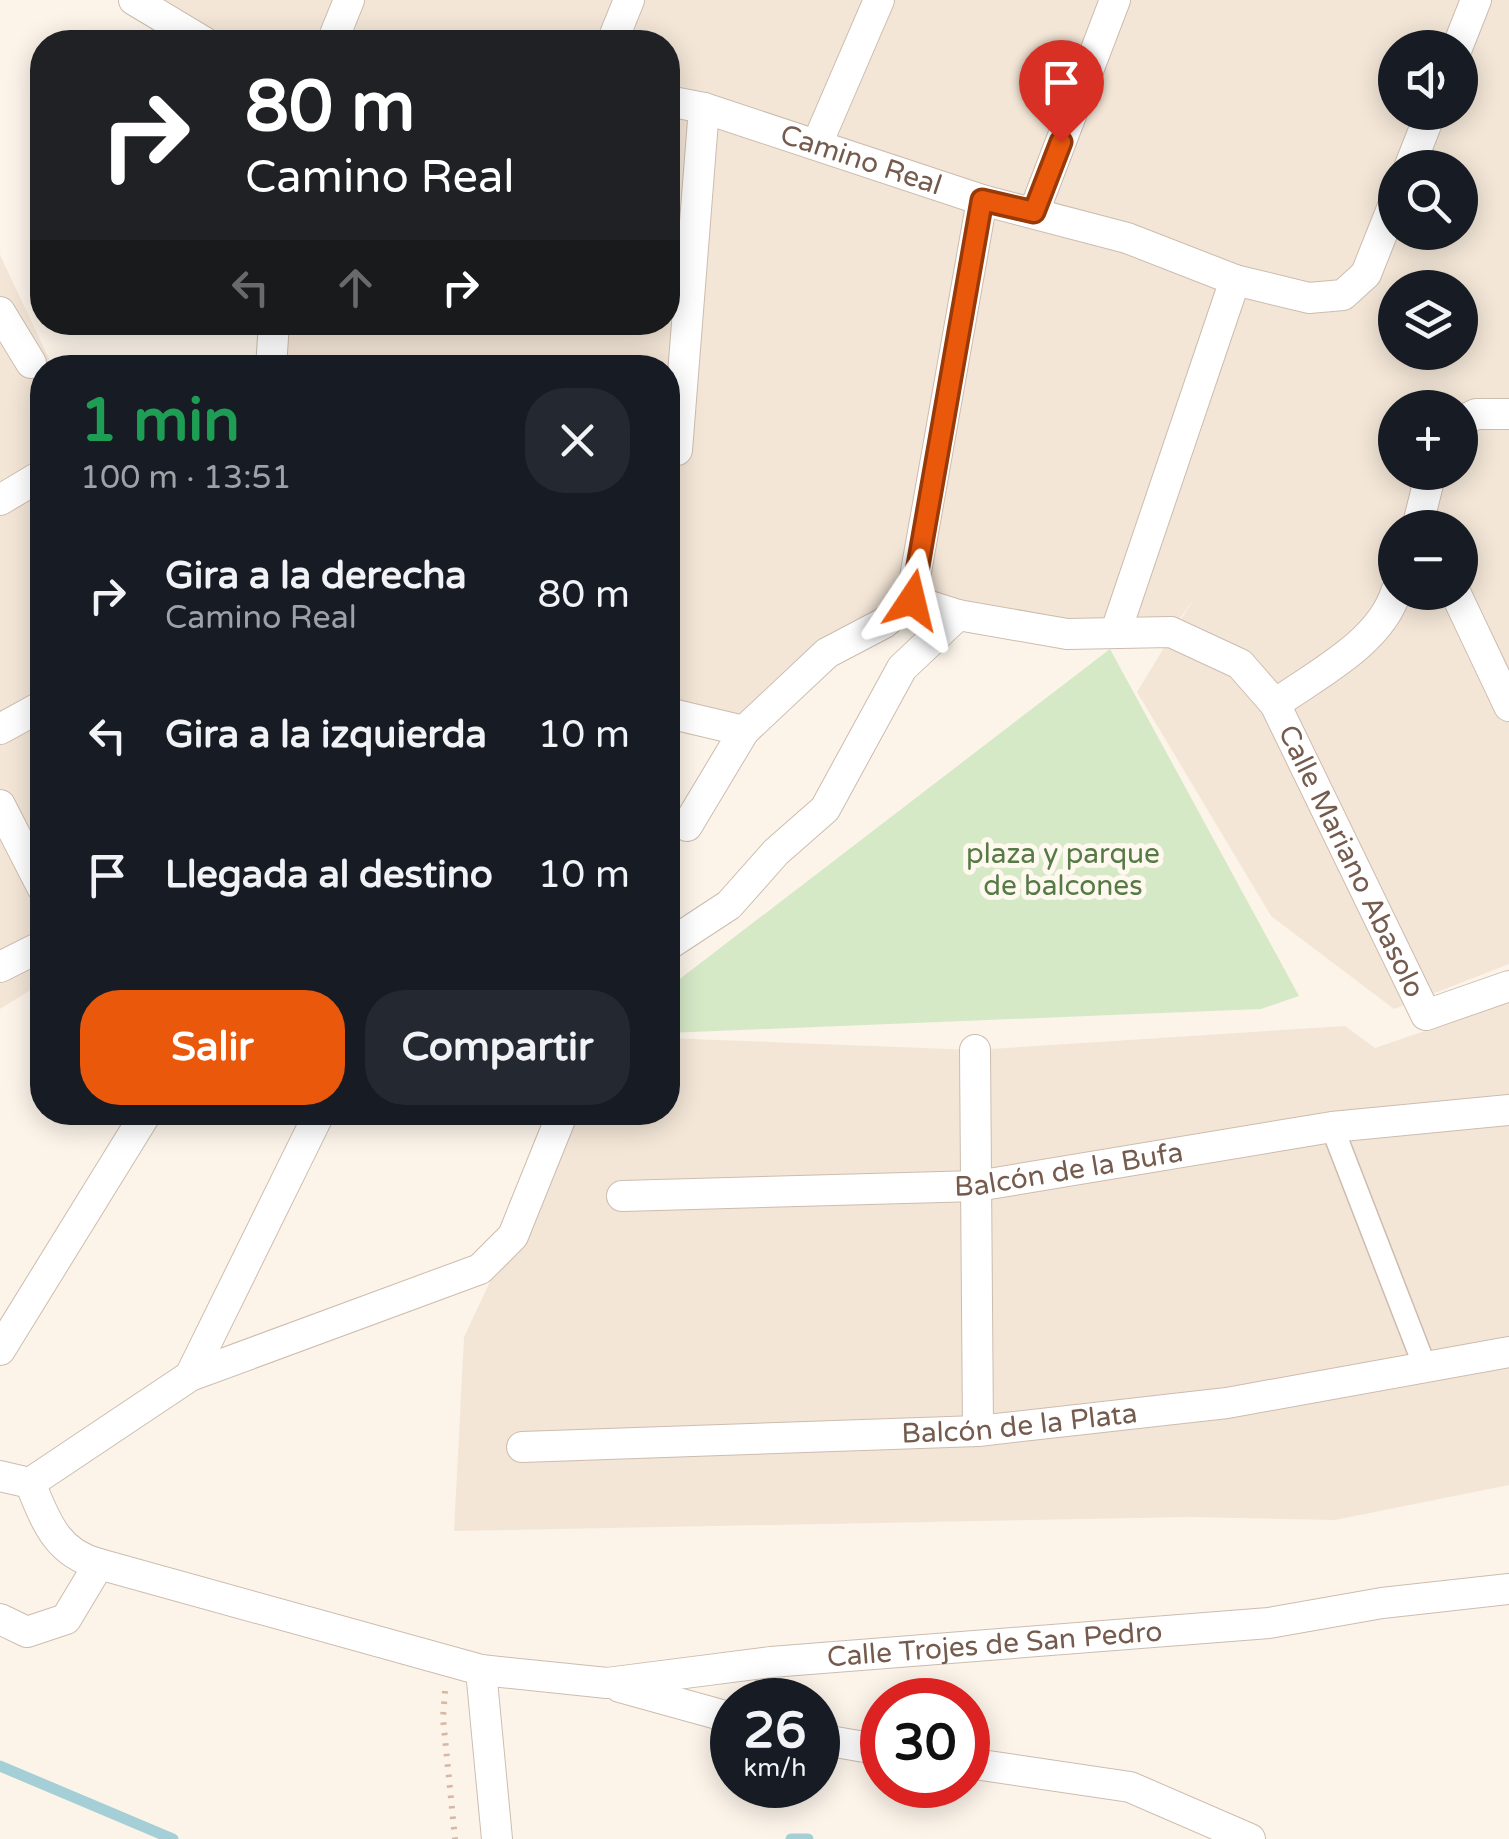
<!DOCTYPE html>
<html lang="es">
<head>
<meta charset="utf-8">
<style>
  :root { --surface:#171b24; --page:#242831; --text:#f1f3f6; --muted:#9ea1a6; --accent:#ea580c }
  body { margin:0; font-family:"Varela Round",sans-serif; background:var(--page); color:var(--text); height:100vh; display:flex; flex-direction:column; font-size:38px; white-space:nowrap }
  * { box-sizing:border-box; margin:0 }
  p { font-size:32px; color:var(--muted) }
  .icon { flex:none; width:55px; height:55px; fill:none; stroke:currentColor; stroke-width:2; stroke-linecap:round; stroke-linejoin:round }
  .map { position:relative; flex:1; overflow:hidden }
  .side { position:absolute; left:30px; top:355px; width:650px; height:770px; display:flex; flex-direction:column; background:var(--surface); border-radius:40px; box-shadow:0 5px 25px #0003 }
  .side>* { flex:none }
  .guide { position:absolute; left:30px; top:30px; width:650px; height:305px; border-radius:40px; box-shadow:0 5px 25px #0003; background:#202124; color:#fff; overflow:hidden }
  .tools { position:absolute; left:1378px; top:30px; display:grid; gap:20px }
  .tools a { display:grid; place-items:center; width:100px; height:100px; border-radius:50%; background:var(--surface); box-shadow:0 5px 25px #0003; font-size:50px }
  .speed { position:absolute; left:710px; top:1678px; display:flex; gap:20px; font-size:50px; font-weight:700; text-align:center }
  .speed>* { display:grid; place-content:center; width:130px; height:130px; border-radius:50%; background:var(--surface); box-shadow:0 5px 25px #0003; line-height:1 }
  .speed small { font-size:25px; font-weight:400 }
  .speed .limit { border:15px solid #d22; background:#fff; color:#111 }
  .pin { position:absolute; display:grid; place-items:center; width:85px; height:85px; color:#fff; margin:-102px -42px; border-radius:50% 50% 50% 0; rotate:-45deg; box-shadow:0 0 10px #0007 }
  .pin .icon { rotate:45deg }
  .me { position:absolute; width:110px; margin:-55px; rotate:10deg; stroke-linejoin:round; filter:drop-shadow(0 0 8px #0008) }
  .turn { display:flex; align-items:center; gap:35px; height:210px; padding:0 50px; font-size:45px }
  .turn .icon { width:130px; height:130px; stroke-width:2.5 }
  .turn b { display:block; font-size:70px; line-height:85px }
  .lanes { display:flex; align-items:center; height:95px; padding:0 50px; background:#0003; justify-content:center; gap:50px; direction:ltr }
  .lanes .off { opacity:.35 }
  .round { display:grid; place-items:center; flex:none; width:105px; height:105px; border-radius:40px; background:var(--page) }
  .overview { display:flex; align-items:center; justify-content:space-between; height:170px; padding:0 50px }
  h1 { font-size:60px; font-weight:700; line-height:75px; color:#1e9e55 }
  .primary-button { display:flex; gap:20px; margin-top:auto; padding:20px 50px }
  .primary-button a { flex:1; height:115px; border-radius:40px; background:var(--accent); color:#fff; font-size:40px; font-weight:700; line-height:115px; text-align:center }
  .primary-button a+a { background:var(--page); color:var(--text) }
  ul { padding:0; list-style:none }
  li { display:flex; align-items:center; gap:30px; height:140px; padding:0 50px }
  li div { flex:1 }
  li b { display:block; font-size:38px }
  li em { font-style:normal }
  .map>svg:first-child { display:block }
  .residential { fill:#f3e6d7; fill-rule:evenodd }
  .green { fill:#d6e9c7 }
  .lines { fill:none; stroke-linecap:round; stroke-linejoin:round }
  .stream { stroke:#a4cfd6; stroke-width:11 }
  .pedestrian-casing { stroke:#cdbcaf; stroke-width:25 }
  .minor-casing { stroke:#cdbcaf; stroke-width:32 }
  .path { stroke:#d5b7a4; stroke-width:6; stroke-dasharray:2.5 8; stroke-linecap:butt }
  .pedestrian { stroke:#fff; stroke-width:22 }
  .minor { stroke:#fff; stroke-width:30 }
  .route-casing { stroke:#983908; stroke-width:25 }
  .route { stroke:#ea580c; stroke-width:18 }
  .labels { text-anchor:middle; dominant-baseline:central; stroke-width:10; stroke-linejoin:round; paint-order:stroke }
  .street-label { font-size:28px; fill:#755b4d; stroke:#fef8ef }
  .park-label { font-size:28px; fill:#567a46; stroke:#fef8ef }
</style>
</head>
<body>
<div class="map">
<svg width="1509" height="1839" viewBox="0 0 1509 1839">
  <rect width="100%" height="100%" fill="#fcf4e9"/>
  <!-- residential -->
  <path class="residential" d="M134 0H1509V964L1394 1009 1271 916 1137 692 1196 595 1171 632 927 613 882 619 744 731 668 714V368L271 367 274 323 668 322V42H158ZM1395 48H1460V112H1395ZM1395 168H1460V232H1395ZM1395 288H1460V352H1395ZM1395 408H1460V472H1395ZM1395 528H1460V592H1395Z
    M0 255 53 367 42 368V983L0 1009Z
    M1509 1002V1485L1335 1520 1190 1517 454 1531 464 1337 569 1113 668 1112V1038L975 1050 1345 1026 1375 1048Z"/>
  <!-- green -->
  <path class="green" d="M1110 649 1299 996 1261 1009 668 1033V988Z"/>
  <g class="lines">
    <!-- stream -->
    <path class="stream" d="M0 1766 173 1839
      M791 1839H808"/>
    <!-- pedestrian casing -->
    <g class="pedestrian-casing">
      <path id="pedestrian" d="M1332 1127 1425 1367"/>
    </g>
    <!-- minor casing -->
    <g class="minor-casing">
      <g id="minor">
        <path d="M134 0 204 42"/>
        <path d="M332 42 349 0"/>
        <path d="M612 42 629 0"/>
        <path d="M1457 48 1476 0"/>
        <path id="s1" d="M668 101 704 108 982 200 1127 238 1235 280 1309 298 1343 295 1366 274 1395 201"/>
        <path d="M817 144 879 0"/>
        <path d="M1409 168 1431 112"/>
        <path d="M1034 212 1115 0"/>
        <path d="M0 312 31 363"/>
        <path d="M271 368 274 322"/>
        <path d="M1460 422 1476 414H1509"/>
        <path d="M677 450 704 108"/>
        <path d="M0 500 42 475"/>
        <path d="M1417 528 1431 472"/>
        <path d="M1455 592 1509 706"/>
        <path id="s2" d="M911 600 958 615 1067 634 1171 632 1240 664 1275 704 1426 1015 1509 986"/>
        <path d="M911 600 982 200"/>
        <path d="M1116 631 1235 280"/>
        <path d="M1275 704C1316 675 1380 643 1396 592"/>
        <path d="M668 713 744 731 827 653 884 623 911 600"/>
        <path d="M0 729 42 706"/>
        <path d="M0 805 42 887"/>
        <path d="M687 826 744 731"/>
        <path d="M668 945 729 905 776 852 825 809 902 668 958 615"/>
        <path d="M0 967 42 946"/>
        <path d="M975 1050 978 1431"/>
        <path id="s3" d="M622 1196 977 1186 1332 1127 1509 1110"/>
        <path d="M0 1350 147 1112"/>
        <path d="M190 1376 320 1112"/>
        <path id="s4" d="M522 1447 978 1431 1227 1403 1509 1352"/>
        <path d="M0 1476 30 1483 190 1376 480 1269 513 1236 563 1112"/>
        <path d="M30 1483C46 1521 56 1553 99 1564"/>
        <path id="s5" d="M0 1619 27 1632 66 1619 99 1564 481 1670 607 1683 771 1662 1269 1623 1382 1603 1509 1589"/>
        <path d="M481 1670 497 1839"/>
        <path d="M620 1687 732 1718"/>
        <path d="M818 1739 882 1750"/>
        <path d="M968 1763 1130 1787 1250 1839"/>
      </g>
    </g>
    <!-- path -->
    <path class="path" d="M445 1691 443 1718 455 1839"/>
    <!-- pedestrian -->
    <use href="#pedestrian" class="pedestrian"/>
    <!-- minor -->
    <use href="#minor" class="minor"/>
  </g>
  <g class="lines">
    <!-- route casing -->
    <g class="route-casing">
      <path id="route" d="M912 600 982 200 1034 212 1061 142"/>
    </g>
    <!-- route -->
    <use href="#route" class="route"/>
  </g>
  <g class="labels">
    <!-- street labels -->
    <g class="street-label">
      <text stroke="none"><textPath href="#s1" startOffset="202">Camino Real</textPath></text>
      <text stroke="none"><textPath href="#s2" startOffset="568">Calle Mariano Abasolo</textPath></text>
      <text stroke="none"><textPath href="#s3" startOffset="448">Balcón de la Bufa</textPath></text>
      <text stroke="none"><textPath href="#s4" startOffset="498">Balcón de la Plata</textPath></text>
      <text stroke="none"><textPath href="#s5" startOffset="1048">Calle Trojes de San Pedro</textPath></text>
    </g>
    <!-- park labels -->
    <g class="park-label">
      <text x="1063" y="854">plaza y parque<tspan x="1063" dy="32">de balcones</tspan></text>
    </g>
  </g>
</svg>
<div class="tools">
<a><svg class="icon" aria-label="sound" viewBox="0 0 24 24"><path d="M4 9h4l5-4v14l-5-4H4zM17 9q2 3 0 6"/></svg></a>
<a><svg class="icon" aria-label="search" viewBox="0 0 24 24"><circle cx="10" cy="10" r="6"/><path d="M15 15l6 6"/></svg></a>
<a><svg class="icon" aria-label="layers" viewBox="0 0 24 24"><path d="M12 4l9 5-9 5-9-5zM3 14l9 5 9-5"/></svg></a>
<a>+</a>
<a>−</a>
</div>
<div class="speed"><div>26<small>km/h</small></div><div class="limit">30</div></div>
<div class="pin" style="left:1061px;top:142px;background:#d93025"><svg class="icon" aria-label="arrive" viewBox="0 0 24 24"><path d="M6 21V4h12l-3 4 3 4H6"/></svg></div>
<svg class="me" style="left:912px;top:600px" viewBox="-20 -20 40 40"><path d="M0-17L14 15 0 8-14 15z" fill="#ea580c" stroke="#fff" stroke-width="4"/></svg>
<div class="guide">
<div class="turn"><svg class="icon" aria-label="right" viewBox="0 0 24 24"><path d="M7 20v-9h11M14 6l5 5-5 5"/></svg><div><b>80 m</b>Camino Real</div></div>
<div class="lanes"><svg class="icon off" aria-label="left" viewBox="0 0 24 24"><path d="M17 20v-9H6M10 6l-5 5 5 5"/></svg><svg class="icon off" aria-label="ahead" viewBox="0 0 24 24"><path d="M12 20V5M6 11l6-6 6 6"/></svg><svg class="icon" aria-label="right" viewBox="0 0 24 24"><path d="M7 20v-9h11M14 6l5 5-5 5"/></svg></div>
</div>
<section class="side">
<div class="overview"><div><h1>1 min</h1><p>100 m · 13:51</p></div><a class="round"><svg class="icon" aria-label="close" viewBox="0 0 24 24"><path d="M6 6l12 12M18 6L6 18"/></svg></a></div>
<ul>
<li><svg class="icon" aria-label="right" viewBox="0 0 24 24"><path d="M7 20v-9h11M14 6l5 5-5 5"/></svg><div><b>Gira a la derecha</b><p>Camino Real</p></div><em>80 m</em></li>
<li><svg class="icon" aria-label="left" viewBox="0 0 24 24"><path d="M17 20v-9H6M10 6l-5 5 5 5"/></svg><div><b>Gira a la izquierda</b></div><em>10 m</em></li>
<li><svg class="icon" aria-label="arrive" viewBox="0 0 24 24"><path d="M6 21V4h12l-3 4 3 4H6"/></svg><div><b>Llegada al destino</b></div><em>10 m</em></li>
</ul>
<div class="primary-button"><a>Salir</a><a>Compartir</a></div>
</section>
</div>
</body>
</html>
